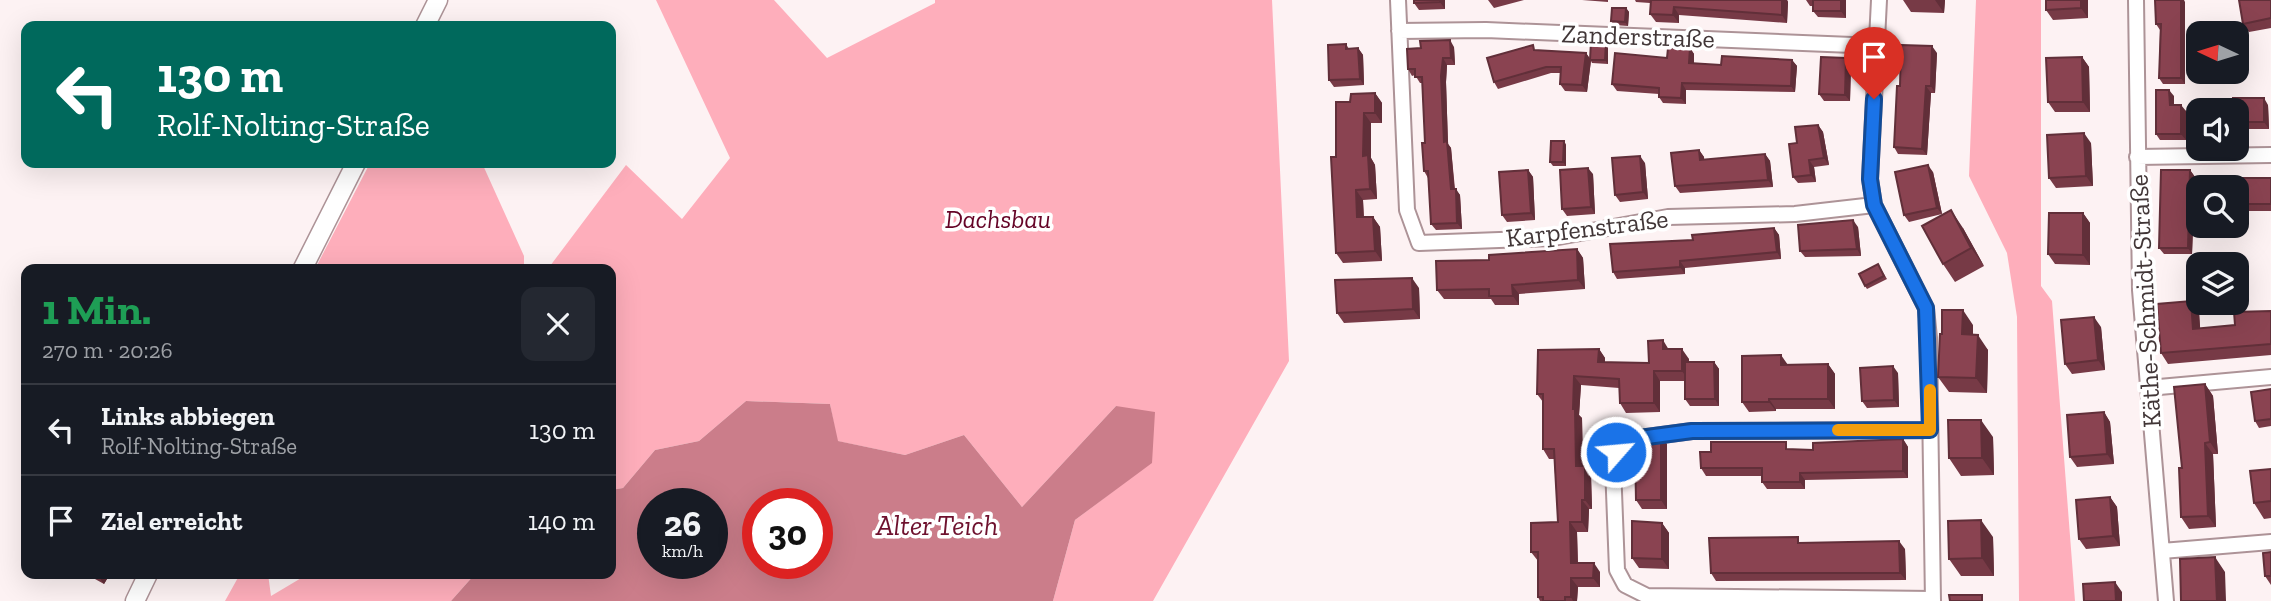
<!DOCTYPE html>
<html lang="de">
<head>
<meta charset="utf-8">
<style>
  :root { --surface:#171b24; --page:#242831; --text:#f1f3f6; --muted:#9ea1a6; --line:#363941 }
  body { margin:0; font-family:"Zilla Slab",serif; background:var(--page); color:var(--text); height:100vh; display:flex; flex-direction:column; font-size:26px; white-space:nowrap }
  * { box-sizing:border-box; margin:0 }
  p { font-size:23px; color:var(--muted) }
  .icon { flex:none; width:38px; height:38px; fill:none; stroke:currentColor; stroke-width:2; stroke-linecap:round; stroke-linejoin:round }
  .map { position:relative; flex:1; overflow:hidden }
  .panel { position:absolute; left:21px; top:264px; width:595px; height:315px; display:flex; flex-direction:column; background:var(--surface); border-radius:14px; box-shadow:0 7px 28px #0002 }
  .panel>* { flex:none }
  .top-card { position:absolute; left:21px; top:21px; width:595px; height:147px; border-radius:14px; box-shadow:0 7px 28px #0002; background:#00695c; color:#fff; overflow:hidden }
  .needle { width:46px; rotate:274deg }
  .tools { position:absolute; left:2186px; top:21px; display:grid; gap:14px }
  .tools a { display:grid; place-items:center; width:63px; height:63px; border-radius:14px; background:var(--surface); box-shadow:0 7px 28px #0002; font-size:35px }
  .speed { position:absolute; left:637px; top:488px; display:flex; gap:14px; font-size:35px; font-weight:700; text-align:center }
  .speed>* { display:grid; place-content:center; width:91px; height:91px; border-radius:50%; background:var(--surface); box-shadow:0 7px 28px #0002; line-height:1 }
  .speed small { font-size:18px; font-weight:400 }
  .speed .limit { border:10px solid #d22; background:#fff; color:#111 }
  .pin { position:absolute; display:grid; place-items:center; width:60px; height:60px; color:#fff; margin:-72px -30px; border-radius:50% 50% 50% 0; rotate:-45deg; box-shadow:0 0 7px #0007 }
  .pin .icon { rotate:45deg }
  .me { position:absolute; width:77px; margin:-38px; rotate:63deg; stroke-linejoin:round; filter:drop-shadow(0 0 5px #0008) }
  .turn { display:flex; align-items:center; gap:24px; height:147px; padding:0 21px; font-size:32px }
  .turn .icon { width:91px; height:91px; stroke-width:2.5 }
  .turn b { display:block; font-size:49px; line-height:60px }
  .round { display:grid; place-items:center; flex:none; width:74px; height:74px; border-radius:14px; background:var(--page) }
  .summary { display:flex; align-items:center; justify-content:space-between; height:119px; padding:0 21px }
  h1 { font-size:42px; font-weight:800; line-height:52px; color:#1e9e55 }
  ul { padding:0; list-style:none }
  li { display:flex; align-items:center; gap:21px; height:91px; padding:0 21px; border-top:2px solid var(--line) }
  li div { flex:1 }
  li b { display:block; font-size:26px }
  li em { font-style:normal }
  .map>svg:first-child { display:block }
  .green { fill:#feaebb }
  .water { fill:#cb7d8a; fill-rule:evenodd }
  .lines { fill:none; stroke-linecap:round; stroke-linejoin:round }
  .minor-casing { stroke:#ad9397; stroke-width:18 }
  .tertiary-casing { stroke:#ad9397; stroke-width:21 }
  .minor { stroke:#fff; stroke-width:14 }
  .tertiary { stroke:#fff; stroke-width:18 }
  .wall { fill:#773a46 }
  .shaded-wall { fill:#612f39 }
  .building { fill:#8a4351; stroke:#612f39; stroke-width:2 }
  .route-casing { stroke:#114b97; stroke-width:18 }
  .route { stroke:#1a73e8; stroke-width:12 }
  .slow { stroke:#f59e0b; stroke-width:12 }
  .labels { text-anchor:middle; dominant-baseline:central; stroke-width:7; stroke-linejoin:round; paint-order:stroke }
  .street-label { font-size:26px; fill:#413637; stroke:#fff }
  .park-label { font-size:26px; font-style:italic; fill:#650427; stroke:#fff }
  .water-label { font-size:28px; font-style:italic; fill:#6e112e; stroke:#fff }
</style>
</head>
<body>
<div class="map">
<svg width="2271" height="601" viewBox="0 0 2271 601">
  <rect width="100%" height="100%" fill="#fdf2f3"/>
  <!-- green -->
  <path class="green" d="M656 0H774L827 58 935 3V0H1272L1289 361 1153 601H1053L1075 520 1152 462 1116 406 1022 507 964 435 905 455 837 441 830 404 746 401 699 441 655 450 623 488 611 490V270H547L626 165 682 219 730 158Z
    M1976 0H2041V286L2052 301 2075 601H2019L2017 317 2007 253 1969 176Z
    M370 163H482L524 256V269H315Z
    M240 574H268L271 596 308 574H475L451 601H225Z"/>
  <!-- water -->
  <path class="water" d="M746 401 830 404 838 441 905 455 964 435 1022 507 1116 406 1155 412 1152 463 1075 520 1053 601H451L475 574H611V490L623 488 655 450 699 441ZM712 504V564H653V504ZM817 504V564H758V504Z"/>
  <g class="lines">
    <!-- minor casing -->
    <g class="minor-casing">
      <path id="minor" d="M1398 0 1407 210 1419 243 1553 238 1668 217 1795 214 1874 205
        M1879 0 1870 179 1874 205 1926 308 1929 338 1933 601
        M2136 0 2140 290 2166 601
        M1399 31 1486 30 1877 46
        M2137 157 2271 155
        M2148 388 2271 377
        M1930 430 1692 431 1632 439 1616 452 1613 466 1617 570 1625 585 1647 596 1933 599
        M2162 551 2271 542"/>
    </g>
    <!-- tertiary casing -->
    <g class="tertiary-casing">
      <path id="tertiary" d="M425 26 438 0
        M302 270 356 163
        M135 601 148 574"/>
    </g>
    <!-- minor -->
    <use href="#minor" class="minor"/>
    <!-- tertiary -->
    <use href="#tertiary" class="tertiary"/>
  </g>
  <!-- wall -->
  <path class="wall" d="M1445 0V9L1419 10 1414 3Z
    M1488 0H1524L1494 8Z
    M1582 0H1608V2Z
    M1635 0H1787L1788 2 1787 23 1679 15V23L1656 22 1650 14V3L1636 2Z
    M1806 0H1846V18L1818 17 1813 11V6H1810Z
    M1903 0H1945L1944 13 1911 12Z
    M2088 0V18L2053 20 2046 10Z
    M2271 0V28L2249 32 2243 24Z
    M2185 2V84H2163L2159 78 2160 30 2156 24Z
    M1626 8 1629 12 1628 26 1614 25 1611 21Z
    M1346 44 1349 49 1358 48 1363 55 1364 85 1334 87 1329 80Z
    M1608 45V64L1592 63 1591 61 1587 92 1565 91 1560 84V73H1551L1498 89 1494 82 1536 50 1586 53 1590 59Z
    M1454 47 1455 65H1447L1446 82 1448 144 1451 148 1455 189 1460 195 1462 229 1436 230 1431 224 1428 178 1424 171 1425 143 1422 83H1420L1415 75 1412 76 1408 69 1421 48Z
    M1690 48 1694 54V63L1721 65 1792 60 1797 66 1795 92 1686 90V104L1663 103 1659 97V94L1617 91 1612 84 1667 58Z
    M1937 53 1935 93H1931L1927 155 1898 154 1894 147 1900 86Z
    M2082 57 2089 67 2090 112H2055L2048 102Z
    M1846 58 1851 65 1850 101H1824L1819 94Z
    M1375 93 1382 103V123H1371V158L1375 165 1377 199 1363 200 1364 217H1373L1380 227 1382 261 1343 263 1336 253V157Z
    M2174 96V105L2186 111V140H2160L2156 134Z
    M2268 105 2269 129H2238L2236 128V110Z
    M1818 125 1823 132 1829 165 1814 167 1816 182 1798 183 1793 177 1797 143Z
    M1564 141 1566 145V166H1553L1550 162Z
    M2091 143 2093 186 2056 188 2049 178Z
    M1699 150 1704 157V160L1765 154 1770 161 1773 187 1680 193 1675 186Z
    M1645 163 1648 199 1620 202 1615 195Z
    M1528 170 1533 177 1535 220 1507 222 1502 215Z
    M2190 170 2195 177 2192 254H2164L2159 248Z
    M1933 172 1942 214 1909 222 1904 215Z
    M1593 174 1595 214 1567 216 1562 209Z
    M2271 178V211H2245L2240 204Z
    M2083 213 2090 223V265L2055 264 2048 254Z
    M1858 227 1861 256 1805 257 1800 251Z
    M1774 228 1779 235 1781 259 1685 268V274L1617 279 1613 272 1693 240Z
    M1963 228 1984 266 1955 282 1943 264Z
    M1577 249 1583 258 1585 289 1519 294V305H1495L1491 299H1444L1437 290 1489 260Z
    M1878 264 1887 279 1867 289 1865 286Z
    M1419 288 1420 319 1344 323 1337 313Z
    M2191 301 2199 312 2200 329 2235 325 2271 311V355L2168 364 2161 353Z
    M1973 325V335L1988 350 1987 393 1949 392 1938 377 1942 334Z
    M2101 327 2105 370 2072 374 2065 364Z
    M1599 349 1605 358V362L1649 363 1669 349 1689 359V362H1714L1719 369V406H1690L1685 399V381H1660V412L1626 413 1620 403 1619 388 1581 385 1579 415 1582 418 1583 466H1585L1591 475 1592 509H1589L1588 532H1577L1578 563 1600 572V587H1578L1577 601H1540L1538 597V561L1531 552 1558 522 1554 459H1549L1543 449V402L1537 394Z
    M1828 364 1835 374V409H1776V411L1749 412 1742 402 1788 365Z
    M1898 373 1899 407 1867 408 1862 401Z
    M2205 384 2213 396 2218 454H2213L2216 527 2189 529 2181 517Z
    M2271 389V426L2259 428 2255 421Z
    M2104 412 2110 422 2114 464 2077 467 2070 457Z
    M1993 437 1994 475 1961 476 1949 458Z
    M1903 439 1908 447V478L1805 480V489H1767L1762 482V476H1706L1701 468 1791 449 1813 450Z
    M1667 444V509H1642L1636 500 1645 449Z
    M2271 469V518L2264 519 2254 503Z
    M2110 497 2117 507 2120 546 2086 549 2079 539Z
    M1662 523 1669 533V569L1639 568 1632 558Z
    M1993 537 1994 576H1961L1949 559Z
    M1802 543 1905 549 1906 580 1716 581 1711 573Z
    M2271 552V585L2265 576Z
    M86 574H110L104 584Z"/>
  <!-- shaded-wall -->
  <path class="shaded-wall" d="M1440 0H1445V9L1440 2Z
    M1782 0H1787L1788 2 1787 23 1782 15Z
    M1841 0H1846V18L1841 11Z
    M1935 0H1945L1944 13Z
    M2081 0H2088V18L2081 8Z
    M2181 0H2184L2185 2V84L2181 78Z
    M1674 7 1679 15V23L1673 15Z
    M1626 8 1629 12 1628 26 1625 22Z
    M1450 40 1454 47 1455 65 1451 58Z
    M1606 42 1608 45V64L1605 60Z
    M1932 46 1937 53 1935 93 1931 86Z
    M1358 48 1363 55 1364 85 1360 79Z
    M1690 48 1694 54V69L1689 63Z
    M1586 53 1591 60 1587 92 1582 85Z
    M2082 57 2089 67 2090 112 2083 102Z
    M1443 58 1447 65 1446 82 1448 144 1451 148 1455 195 1451 189 1444 142 1441 76Z
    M1846 58 1851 65 1850 101 1845 95Z
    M1792 60 1797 66 1795 92 1791 86Z
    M1682 83 1686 90V104L1681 98Z
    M1926 86 1931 93 1927 155 1922 149Z
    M2169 90 2174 96V111L2170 105Z
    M1375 93 1382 103V123L1375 113Z
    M2264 98 2268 105 2269 129 2264 122Z
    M2181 105 2186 111V140L2181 134Z
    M1364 113 1371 123V158L1375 165 1377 199 1370 189 1363 156Z
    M1818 125 1823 132 1829 165 1824 158Z
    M2084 133 2091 143 2093 186 2086 176Z
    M1564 141 1566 145V166L1563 162Z
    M1699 150 1704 157 1705 167 1700 160Z
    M1765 154 1770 161 1773 187 1768 180Z
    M1640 156 1645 163 1648 199 1643 192Z
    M1809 160 1814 167 1816 182 1811 175Z
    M1928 165 1933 172 1942 214 1937 208Z
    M1588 168 1593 174 1595 214 1591 207Z
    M1528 170 1533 177 1535 220 1531 213Z
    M2190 170 2195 177 2192 254 2188 248Z
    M1456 189 1460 195 1462 229 1457 223Z
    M1356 190 1363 200 1364 227 1357 217Z
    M1951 210 1963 228 1984 266 1971 248Z
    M2083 213 2090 223V265L2083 255Z
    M1373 217 1380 227 1382 261 1375 251Z
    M1853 220 1858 227 1861 256 1857 249Z
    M1774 228 1779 235 1781 259 1777 252Z
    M1577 249 1583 258 1585 289 1578 280Z
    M1680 261 1685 268V274L1680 267Z
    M1412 278 1419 288 1420 319 1413 309Z
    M1512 285 1519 294V305L1513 296Z
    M2191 301 2199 312 2201 340 2193 329Z
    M1963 310 1973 325V349L1962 334Z
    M2094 317 2101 327 2105 370 2098 360Z
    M1978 335 1988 350 1987 393 1976 378Z
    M1663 340 1669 350 1663 349Z
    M1599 349 1605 358V372L1598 362Z
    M1682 349 1689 359V381L1682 371Z
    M1781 355 1788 365H1781Z
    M1714 362 1719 369V406L1715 399Z
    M1828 364 1835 374V409L1828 399Z
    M1893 366 1898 373 1899 407 1894 400Z
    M1654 371 1660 381V412L1654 403Z
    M1574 376 1581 385 1579 415 1582 418 1583 475 1576 466 1573 409Z
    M2205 384 2213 396 2218 454 2210 442Z
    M1769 399 1776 409V411L1769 402Z
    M2104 412 2110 422 2114 464 2107 454Z
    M1981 420 1993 437 1994 475 1982 458Z
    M1661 435 1667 444V509L1661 500Z
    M1903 439 1908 447V478L1903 471Z
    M2205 443 2213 454 2216 527 2208 516Z
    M1585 466 1591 475 1592 509 1585 500Z
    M1800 473 1805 480V489L1800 482Z
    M2110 497 2117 507 2120 546 2113 536Z
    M1582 500 1589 509 1588 532 1582 522Z
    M1981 520 1993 537 1994 576 1982 558Z
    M1570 522 1577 532 1578 573 1571 563Z
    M1662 523 1669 533V569L1662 559Z
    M1899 541 1905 549 1906 580 1900 573Z
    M2215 557 2225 572 2226 601H2217Z
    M1594 563 1600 572V587L1593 578Z
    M97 574H110L104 584Z
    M1571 578 1578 587 1577 601H1573L1571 597Z
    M2115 582 2122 592V601H2116Z"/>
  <!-- building -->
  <path class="building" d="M1414 0H1440V2L1414 3Z
    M1651 0H1782V15L1674 7 1673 15 1650 14Z
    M1813 0H1841V11H1813Z
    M2046 0H2081V8L2046 10Z
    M2155 0H2181V78H2159L2161 24H2156Z
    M2239 0H2271V18L2243 24Z
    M1612 8H1626L1625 22 1611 21Z
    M1450 40 1451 58H1443L1441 76 1444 142 1447 141 1451 189H1456L1457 223 1431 224 1428 171H1424L1422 143H1425L1422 77H1415V69H1408L1407 49 1421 48 1420 41Z
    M1591 41 1606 42 1605 60H1590Z
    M1346 44V49L1358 48 1360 79 1329 80 1328 45Z
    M1533 45 1534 50 1586 53 1582 85 1560 84 1561 67H1546L1494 82 1487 58Z
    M1901 45 1932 46 1931 86H1926L1922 149 1894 147 1897 86H1900Z
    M1668 48H1690L1689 63 1721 65 1722 56 1792 60 1791 86 1682 83 1681 98 1659 97V88L1612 84 1615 53 1667 58Z
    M1821 57 1846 58 1845 95 1819 94Z
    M2082 57 2083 102H2048L2046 58Z
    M2156 90H2169L2170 105H2181V134H2156Z
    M1375 93V113H1364L1363 156 1368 155 1370 189 1356 190 1357 217H1373L1375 251 1336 253 1331 157H1336V102H1350L1351 94Z
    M2233 98H2264V122H2236V110H2233Z
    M1818 125 1824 158 1809 160 1811 175 1793 177 1789 144 1797 143 1795 127Z
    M2084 133 2086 176 2049 178 2047 135Z
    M1551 141H1564L1563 162H1550Z
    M1699 150 1700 160 1765 154 1768 180 1675 186 1671 153Z
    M1640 156 1643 192 1615 195 1612 158Z
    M1928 165 1937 208 1904 215 1895 172Z
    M1588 168 1591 207 1562 209 1560 170Z
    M1528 170 1531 213 1502 215 1499 172Z
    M2161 170H2190L2188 248H2159Z
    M2239 178H2271V204H2240Z
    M1951 210 1971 248 1943 264 1922 226Z
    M2049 213H2083V255L2048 254Z
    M1853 220 1857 249 1800 251 1798 225Z
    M1774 228 1777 252 1680 261V267L1613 272 1610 244 1693 240 1692 235Z
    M1577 249 1578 280 1512 285 1513 296H1489V289L1437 290 1436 261 1489 260V255Z
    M1878 264 1884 276 1865 286 1859 274Z
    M1412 278 1413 309 1337 313 1335 280Z
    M2191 301 2193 329 2235 325 2234 312 2271 311V344L2161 353 2157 304Z
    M1942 310H1963L1962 334 1978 335 1976 378 1938 377 1940 334H1942Z
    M2094 317 2098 360 2065 364 2061 320Z
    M1663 340V349H1682V371H1654V403H1620L1619 379 1574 376 1573 409H1575L1576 466H1585V500H1582V522H1570L1571 563H1594L1593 578H1571V597H1565V601H1543V597H1538V552H1531V523L1558 522 1554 449H1543V394H1537L1538 350 1599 349 1598 362 1649 363 1648 341Z
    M1781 355V365L1828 364V399H1769V402H1742V356Z
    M1685 362H1714L1715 399H1685Z
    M1893 366 1894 400 1862 401 1860 368Z
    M2205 384 2210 442 2205 443 2208 516 2181 517 2179 468H2182L2174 387Z
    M2271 389V419L2255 421 2251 392Z
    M2104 412 2107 454 2070 457 2067 415Z
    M1948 420H1981L1982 458H1949Z
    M1661 435V500H1636L1635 449H1645V437Z
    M1903 439V471L1800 473V482H1762V468H1701L1700 452H1711V442H1786V449L1813 450V443Z
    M2271 469V501L2254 503 2250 471Z
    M2110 497 2113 536 2079 539 2076 500Z
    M1981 520 1982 558 1949 559 1948 521Z
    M1632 521 1662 523V559L1632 558Z
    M1798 537V543L1899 541 1900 573H1711L1709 538Z
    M2271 552V576H2265L2263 553Z
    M2215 557 2217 601H2181L2180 559Z
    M2115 582 2116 601H2084L2083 584Z
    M1949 595H1982V601H1950Z"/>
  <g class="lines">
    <!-- route casing -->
    <g class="route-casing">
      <path id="route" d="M1616 452 1632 439 1692 431 1930 430 1926 308 1874 205 1870 179 1874 99"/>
    </g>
    <!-- route -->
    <use href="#route" class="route"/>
    <!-- slow -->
    <path class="slow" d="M1838 430H1930V390"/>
  </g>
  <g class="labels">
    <!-- street labels -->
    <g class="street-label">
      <text transform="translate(1638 36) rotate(2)">Zanderstraße</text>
      <text transform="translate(1587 228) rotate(-7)">Karpfenstraße</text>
      <text transform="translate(2145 301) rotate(-93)">Käthe-Schmidt-Straße</text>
    </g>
    <!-- park labels -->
    <g class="park-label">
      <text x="998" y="219">Dachsbau</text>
    </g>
    <!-- water labels -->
    <g class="water-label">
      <text x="937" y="525">Alter Teich</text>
    </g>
  </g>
</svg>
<div class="tools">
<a><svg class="needle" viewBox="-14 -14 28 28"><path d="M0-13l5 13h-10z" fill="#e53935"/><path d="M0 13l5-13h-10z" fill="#9ea1a6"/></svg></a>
<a><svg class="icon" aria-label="sound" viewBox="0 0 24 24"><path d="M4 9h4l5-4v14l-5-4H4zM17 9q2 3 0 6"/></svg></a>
<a><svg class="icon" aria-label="search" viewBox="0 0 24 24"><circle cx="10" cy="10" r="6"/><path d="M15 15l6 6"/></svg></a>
<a><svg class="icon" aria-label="layers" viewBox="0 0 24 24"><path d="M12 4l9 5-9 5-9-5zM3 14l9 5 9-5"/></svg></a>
</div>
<div class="speed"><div>26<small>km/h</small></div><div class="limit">30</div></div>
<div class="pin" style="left:1874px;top:99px;background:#d93025"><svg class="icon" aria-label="arrive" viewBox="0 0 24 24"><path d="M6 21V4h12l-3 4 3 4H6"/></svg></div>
<svg class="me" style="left:1616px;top:452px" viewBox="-20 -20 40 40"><circle r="17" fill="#1a73e8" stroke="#fff" stroke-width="3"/><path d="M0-11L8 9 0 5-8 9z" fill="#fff"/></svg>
<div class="top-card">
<div class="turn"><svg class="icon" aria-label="left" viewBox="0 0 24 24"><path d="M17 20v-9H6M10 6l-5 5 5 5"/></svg><div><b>130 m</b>Rolf-Nolting-Straße</div></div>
</div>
<section class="panel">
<div class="summary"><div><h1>1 Min.</h1><p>270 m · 20:26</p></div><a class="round"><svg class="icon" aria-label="close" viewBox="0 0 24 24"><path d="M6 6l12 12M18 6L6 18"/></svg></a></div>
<ul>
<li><svg class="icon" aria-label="left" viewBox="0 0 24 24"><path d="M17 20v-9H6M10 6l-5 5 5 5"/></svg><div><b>Links abbiegen</b><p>Rolf-Nolting-Straße</p></div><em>130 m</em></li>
<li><svg class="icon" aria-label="arrive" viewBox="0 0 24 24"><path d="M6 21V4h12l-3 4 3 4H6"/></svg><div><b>Ziel erreicht</b></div><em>140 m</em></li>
</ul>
</section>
</div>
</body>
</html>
